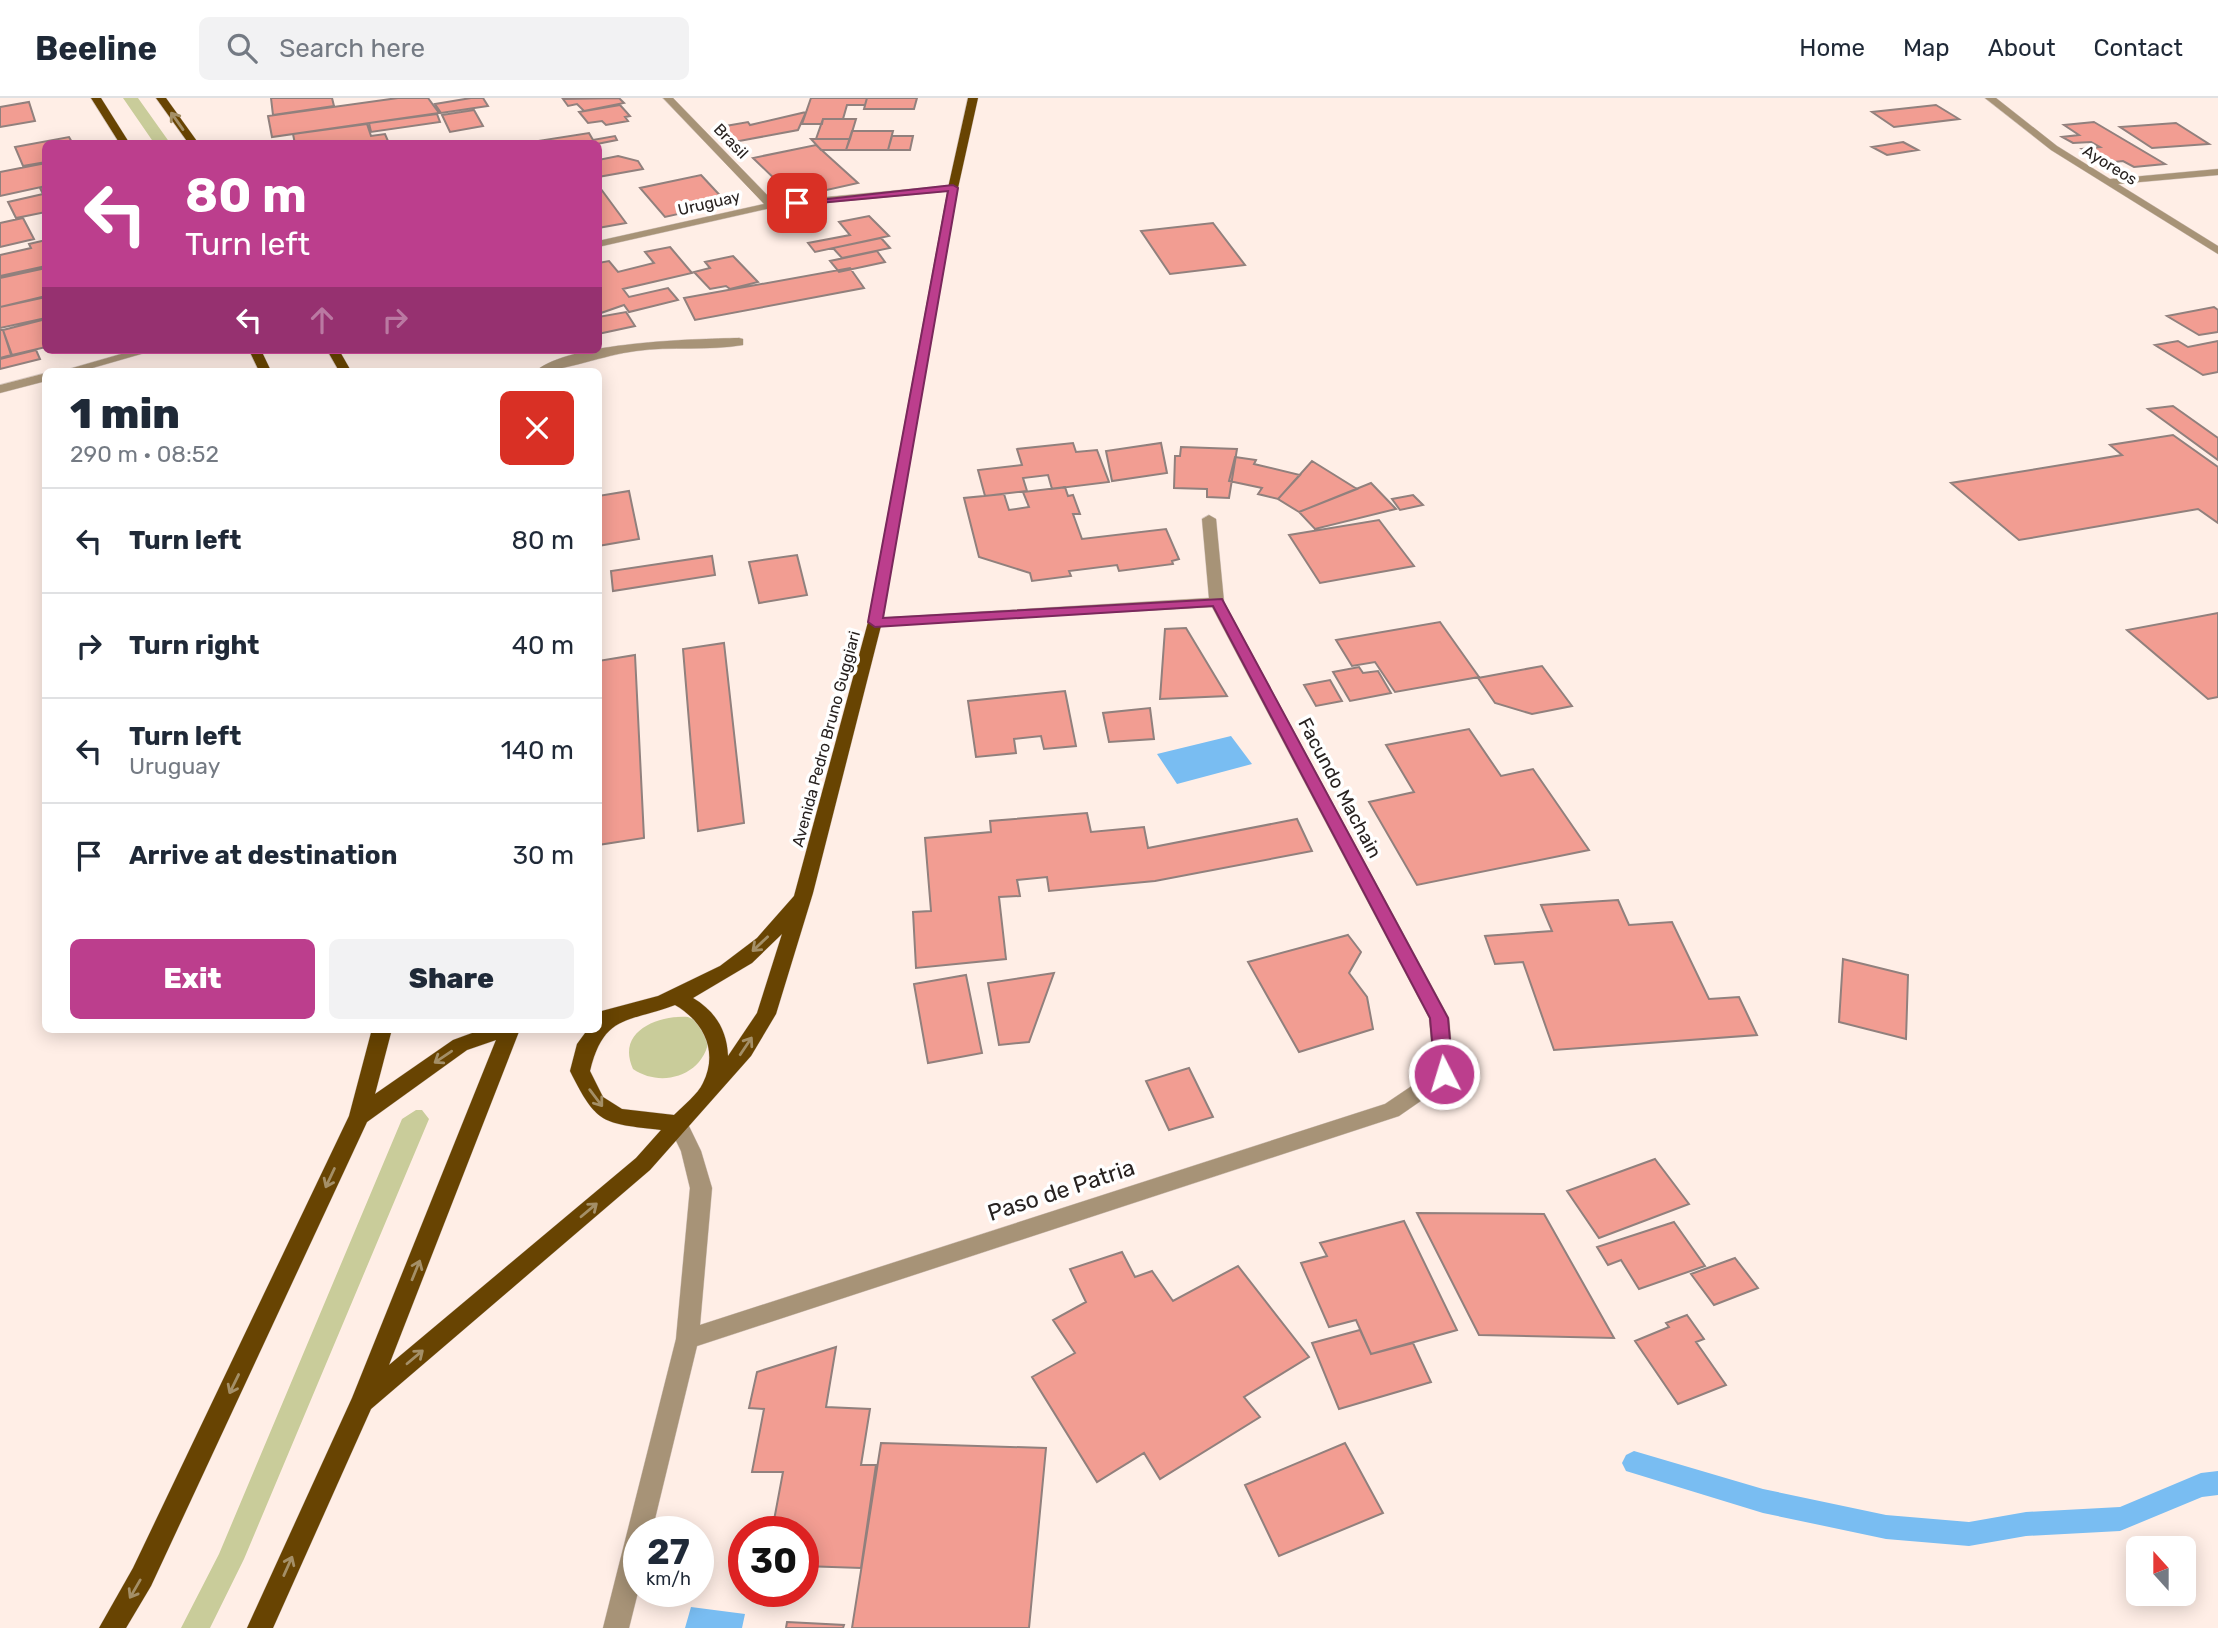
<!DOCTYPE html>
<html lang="en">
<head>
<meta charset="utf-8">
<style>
  :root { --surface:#fff; --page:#f2f2f3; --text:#1f2937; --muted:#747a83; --line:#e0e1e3; --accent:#bc3e8d }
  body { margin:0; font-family:Rubik,sans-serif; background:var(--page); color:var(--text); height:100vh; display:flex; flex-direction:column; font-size:26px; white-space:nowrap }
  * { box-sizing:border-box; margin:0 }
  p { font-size:23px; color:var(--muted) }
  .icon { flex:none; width:38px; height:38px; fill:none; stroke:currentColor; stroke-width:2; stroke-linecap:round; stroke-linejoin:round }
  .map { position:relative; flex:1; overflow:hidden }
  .drawer { position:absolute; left:42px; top:270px; width:560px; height:665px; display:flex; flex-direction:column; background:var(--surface); border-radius:10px; box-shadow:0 4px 18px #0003 }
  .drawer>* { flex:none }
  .guide { position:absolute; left:42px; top:42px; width:560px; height:214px; border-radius:10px; box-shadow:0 4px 18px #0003; background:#bc3e8d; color:#fff; overflow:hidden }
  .needle { width:46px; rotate:339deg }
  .fabs { position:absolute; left:2126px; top:1438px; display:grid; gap:14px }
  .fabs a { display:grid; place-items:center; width:70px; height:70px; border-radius:10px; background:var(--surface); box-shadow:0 4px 18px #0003; font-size:35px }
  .speed { position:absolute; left:623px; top:1418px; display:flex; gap:14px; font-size:35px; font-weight:700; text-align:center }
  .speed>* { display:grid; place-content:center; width:91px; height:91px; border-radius:50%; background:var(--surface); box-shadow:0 4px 18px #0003; line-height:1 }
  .speed small { font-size:18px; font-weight:400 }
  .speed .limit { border:10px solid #d22; background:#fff; color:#111 }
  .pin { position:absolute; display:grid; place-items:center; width:60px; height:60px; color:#fff; margin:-30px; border-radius:14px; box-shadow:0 4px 10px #0006 }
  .me { position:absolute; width:77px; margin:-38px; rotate:355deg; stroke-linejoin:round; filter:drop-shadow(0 0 5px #0008) }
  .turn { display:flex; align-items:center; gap:24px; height:147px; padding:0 28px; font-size:32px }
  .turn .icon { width:91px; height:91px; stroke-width:2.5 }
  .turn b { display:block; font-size:49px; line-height:60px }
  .lanes { display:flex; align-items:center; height:66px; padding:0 28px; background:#0003; justify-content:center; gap:35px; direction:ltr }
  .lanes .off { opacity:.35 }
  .round { display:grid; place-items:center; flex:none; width:74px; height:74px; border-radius:10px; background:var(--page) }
  .headline { display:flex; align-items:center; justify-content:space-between; height:119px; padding:0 28px }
  h1 { font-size:42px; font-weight:800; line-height:52px }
  .button { display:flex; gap:14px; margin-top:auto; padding:14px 28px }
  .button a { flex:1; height:80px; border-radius:10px; background:var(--accent); color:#fff; font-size:28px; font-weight:800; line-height:80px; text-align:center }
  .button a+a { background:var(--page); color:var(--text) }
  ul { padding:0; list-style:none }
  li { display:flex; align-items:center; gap:21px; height:105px; padding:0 28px; border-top:2px solid var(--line) }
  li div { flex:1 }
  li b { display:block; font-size:26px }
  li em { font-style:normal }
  header { display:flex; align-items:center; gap:42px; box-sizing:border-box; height:98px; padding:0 35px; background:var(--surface); border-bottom:2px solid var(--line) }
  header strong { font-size:33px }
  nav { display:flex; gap:38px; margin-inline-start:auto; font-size:24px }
  .search { width:490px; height:63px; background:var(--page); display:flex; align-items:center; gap:18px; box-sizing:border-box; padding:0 24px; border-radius:10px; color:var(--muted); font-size:26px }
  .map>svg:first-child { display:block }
  .green { fill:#c9cc9a }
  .water { fill:#79bdf2 }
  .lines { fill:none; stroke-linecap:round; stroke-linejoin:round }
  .stream { fill:#79bdf2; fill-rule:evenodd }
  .building { fill:#f29d92; stroke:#91807d; stroke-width:2 }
  .lane-casing { stroke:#d8c9c2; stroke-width:1 }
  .street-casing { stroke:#d8c9c2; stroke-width:1 }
  .primary-casing { stroke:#d8c9c2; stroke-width:1 }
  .lane { fill:#a79377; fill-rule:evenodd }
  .street { fill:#a79377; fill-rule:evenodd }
  .primary { fill:#684402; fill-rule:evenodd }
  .oneway { stroke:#a48f67 }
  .route { fill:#bc3e8d; stroke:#7a285c; stroke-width:2 }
  .labels { text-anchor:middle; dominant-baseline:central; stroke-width:7; stroke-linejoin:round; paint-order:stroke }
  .far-street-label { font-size:16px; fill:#282220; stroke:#fff }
  .street-label { font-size:19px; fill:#282220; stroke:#fff }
  .near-street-label { font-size:23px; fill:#282220; stroke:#fff }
</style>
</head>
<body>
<header>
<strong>Beeline</strong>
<div class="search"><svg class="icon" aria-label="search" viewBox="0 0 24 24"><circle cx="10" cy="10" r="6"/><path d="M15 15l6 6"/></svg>Search here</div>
<nav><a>Home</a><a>Map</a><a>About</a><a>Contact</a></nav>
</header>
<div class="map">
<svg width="2218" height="1530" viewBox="0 0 2218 1530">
  <rect width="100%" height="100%" fill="#ffeee6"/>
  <!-- green -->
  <path class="green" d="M123 0H138L170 45H154Z
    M688 919 699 924 709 940C705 977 662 991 633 971 616 934 657 917 688 919Z
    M416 1012H422L429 1021 244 1461 210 1530H181L219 1456 402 1021Z"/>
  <!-- water -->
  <path class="water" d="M1231 638 1252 666 1177 686 1157 656Z
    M691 1509 745 1516 742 1530H685Z"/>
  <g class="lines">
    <!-- stream -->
    <path class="stream" d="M1634 1353 1763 1391 1886 1417 1969 1424 2026 1414 2120 1409 2201 1375 2218 1373V1397L2202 1399 2120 1433 2026 1438 1969 1448 1886 1441 1763 1415 1626 1373 1622 1365 1626 1357Z"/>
  </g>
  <!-- building -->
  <path class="building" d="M271 0H332L334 8 273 17Z
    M398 0H428L439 15 272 39 268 18Z
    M471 0H483L488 8 441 15 435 6Z
    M619 0 624 5 584 13 577 6 568 8 563 1Z
    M811 0H867L865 7H847L843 21H823L822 26H802Z
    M867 0H917L914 11H864Z
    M29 4 35 23 0 29V9Z
    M620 7 630 18 625 19 628 23 606 27 602 23 588 25 579 14Z
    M1936 7 1959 21 1894 29 1872 14Z
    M474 12 483 28 450 34 442 17Z
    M806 14 798 32 734 44 720 29 748 24 750 27Z
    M437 16 440 24 371 34 369 25Z
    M823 21H856L850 41H816Z
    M2094 24 2165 66 2134 69 2123 63 2104 65 2082 51 2100 49 2091 44 2073 45 2062 39 2079 37 2064 27Z
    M2176 25 2209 46 2152 50 2120 29Z
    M367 26 371 38 385 36 388 43 295 46 293 36Z
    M852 33H893L888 52H846Z
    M589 35 593 42 615 38 617 42 597 46H539L538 43Z
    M892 38H913L910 52H888Z
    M69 39 73 46H46V64L23 68 15 49Z
    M811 41H850L846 52H821Z
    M1903 44 1918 52 1887 57 1872 49Z
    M816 47 858 85 800 98 792 90 785 91 753 60Z
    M618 58 638 63 643 71 598 79V62Z
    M46 65V88L0 98V74Z
    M701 77 727 105 665 119 640 90Z
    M598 87 626 125 598 130Z
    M46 89V114L16 120 8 104 43 96 40 90Z
    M869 118 889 138 815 154 808 145 850 137 839 124Z
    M23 120 34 141 0 149V125Z
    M1213 125 1245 167 1170 176 1141 133Z
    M881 140 890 150 842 160 833 150Z
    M46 142V168L0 178V157L31 150 29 146Z
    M670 149 692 175 623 191 629 199 668 190 678 202 629 214 624 207 598 216V165L609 163 618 174 654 165 645 154Z
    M877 153 885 164 839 174 830 163Z
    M733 158 758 184 730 191 726 188 710 191 694 174 710 170 705 164Z
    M46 170V198L0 209V180Z
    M850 170 864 190 695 222 684 200Z
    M46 199V220L0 230V209Z
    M2214 209 2218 212V234L2199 237 2167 218Z
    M626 214 635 228 598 236V219Z
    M46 221V249L12 257 3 232Z
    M0 232H3L11 257 0 260Z
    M2178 243 2188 249 2218 243V274L2203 277 2155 247Z
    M36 252 40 261 0 271V261Z
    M2173 308 2218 340V362L2148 311Z
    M2173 337 2218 369V425L2198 411 2019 442 1951 385 2122 357 2110 347Z
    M1073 345 1076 354 1097 352 1109 384 1052 391 1048 377 1023 380 1027 393 985 398 978 372 1022 367 1017 351Z
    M1161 345 1167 375 1112 383 1106 353Z
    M1181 349 1237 351 1229 400 1207 399V391L1174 390 1175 358H1180Z
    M1235 359 1256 362 1254 366 1300 377 1278 401 1258 396 1262 390 1229 383Z
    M1312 363 1357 391 1299 414 1278 401Z
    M1371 385 1396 411 1315 431 1299 414Z
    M1065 389 1068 398 1073 397 1080 416H1073L1082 441 1166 431 1179 461 1172 463 1173 466 1119 473 1117 467 1069 473 1071 478 1032 483 1030 475 979 459 964 400 1004 396 1009 412 1029 409 1023 394Z
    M629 393 639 441 598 448V398Z
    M1413 397 1423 407 1400 412 1392 401Z
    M1379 422 1414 468 1320 485 1289 437Z
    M797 457 807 497 759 505 749 464Z
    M712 458 715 477 613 493 611 473Z
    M2218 515V599L2208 601 2127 532Z
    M1440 524 1479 579 1395 594 1375 564 1352 568 1336 542Z
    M1186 530 1227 598 1160 601 1165 531Z
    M724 545 744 725 698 733 683 551Z
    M635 557 644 740 598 747V563Z
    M1542 568 1572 608 1532 616 1495 605 1478 580Z
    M1359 569 1363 575 1378 573 1391 595 1350 603 1333 574Z
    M1330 582 1342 603 1316 608 1304 587Z
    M1065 593 1076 648 1044 651 1041 638 1014 641 1016 655 976 659 968 603Z
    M1150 610 1154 641 1109 644 1103 615Z
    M1469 631 1501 678 1533 671 1589 752 1417 787 1369 704 1414 694 1386 647Z
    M1087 715 1091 734 1144 729 1148 750 1297 721 1312 753 1155 783 1049 793 1047 779 1017 782 1020 798 999 799 1006 861 916 870 913 814 931 813 925 740 991 734 990 723Z
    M1618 802 1629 827 1672 824 1709 901 1739 899 1757 937 1554 952 1523 864 1495 866 1485 838 1552 833 1541 807Z
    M1348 837 1361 854 1349 875 1367 899 1373 931 1299 954 1248 864Z
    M1843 861 1908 877 1906 941 1839 924Z
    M1054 875 1029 944 999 947 988 885Z
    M966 877 982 955 928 965 914 886Z
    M1189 970 1213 1019 1169 1032 1146 983Z
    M1655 1061 1689 1106 1599 1140 1567 1093Z
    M1417 1115 1544 1116 1614 1240 1479 1237Z
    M1404 1123 1457 1232 1371 1256 1356 1222 1329 1229 1301 1165 1327 1158 1320 1145Z
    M1674 1124 1705 1168 1639 1191 1621 1162 1608 1167 1597 1149Z
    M1122 1154 1135 1179 1152 1173 1173 1203 1238 1168 1309 1259 1244 1299 1260 1319 1160 1381 1144 1355 1097 1384 1032 1279 1075 1255 1053 1222 1086 1204 1070 1171Z
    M1735 1160 1758 1190 1714 1207 1691 1176Z
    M1687 1217 1704 1241 1696 1244 1726 1287 1678 1306 1635 1243 1669 1229 1666 1225Z
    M1360 1232 1371 1256 1413 1245 1431 1284 1339 1311 1312 1245Z
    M836 1249 826 1309 870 1311 861 1367H876L861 1470 803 1468V1433H772L783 1374H752L764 1311 749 1310 757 1274Z
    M881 1345 1046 1350 1029 1530H852Z
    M1345 1345 1383 1415 1279 1458 1245 1387Z
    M787 1524 844 1527 843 1530H786Z"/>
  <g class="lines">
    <!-- lane casing -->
    <g class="lane-casing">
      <path id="lane" d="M739 240 743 241V247C709 253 671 248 636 253 603 257 566 273 536 273 570 244 693 241 739 240Z"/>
    </g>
    <!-- street casing -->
    <g class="street-casing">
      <path id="street" d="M663 0H673L774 104 953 87 958 90 953 93 771 110 598 149V143L764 106Z
        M1985 0H1996L2057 48 2110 81 2218 71V77L2118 86 2218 148V156L2051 52Z
        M135 252H155L82 273H62Z
        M46 275V283L0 295V287Z
        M1209 417 1216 421 1224 504 1449 920 1454 976 1451 982 1399 1018 697 1248 652 1433H639V1490L629 1530H603L676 1241 690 1090 681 1053 668 1026 671 1020 678 1018 685 1020 701 1053 712 1090 700 1227 1385 1006 1434 973 1429 920 1212 509 875 528 868 524 875 520 1209 500 1202 421Z"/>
    </g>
    <!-- primary casing -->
    <g class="primary-casing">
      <path id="primary" d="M91 0H101L130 46H120Z
        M156 0H166L199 46H189Z
        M968 0H978L958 90 882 524 813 795 776 916 751 958 650 1072 371 1311 273 1530H247L352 1300 496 942 467 952 367 1024 151 1488 126 1530H99L133 1470 349 1018 372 931H392L375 996 453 942 483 931H520L389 1267 636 1060 661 1032C602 1025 597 1027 570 973L577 946 588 931H598V914L658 898 720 868 757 840 794 798 868 524 948 90ZM782 836 757 915 728 958C727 932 715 913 693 900L752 865ZM675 907C703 923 719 953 703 985 698 996 683 1008 674 1017L622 1011 603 999 590 973C604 916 627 925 675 907Z
        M249 252H261L271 273H259Z
        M327 252H339L351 273H339Z"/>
    </g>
    <!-- lane -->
    <use href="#lane" class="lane"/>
    <!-- street -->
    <use href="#street" class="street"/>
    <!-- primary -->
    <use href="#primary" class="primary"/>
  </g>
  <!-- one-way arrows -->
  <defs><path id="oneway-shaft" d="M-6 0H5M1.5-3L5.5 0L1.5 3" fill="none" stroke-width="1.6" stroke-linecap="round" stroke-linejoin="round" transform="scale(1.75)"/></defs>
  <g class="oneway">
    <use href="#oneway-shaft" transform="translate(177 23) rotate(-125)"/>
    <use href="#oneway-shaft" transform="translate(760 846) rotate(137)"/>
    <use href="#oneway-shaft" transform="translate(746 948) rotate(-56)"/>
    <use href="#oneway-shaft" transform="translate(443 959) rotate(146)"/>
    <use href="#oneway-shaft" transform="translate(596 1000) rotate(53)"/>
    <use href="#oneway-shaft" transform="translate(330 1080) rotate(115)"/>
    <use href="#oneway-shaft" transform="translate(589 1112) rotate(-40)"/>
    <use href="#oneway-shaft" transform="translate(416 1172) rotate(-68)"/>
    <use href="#oneway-shaft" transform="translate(415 1259) rotate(-40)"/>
    <use href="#oneway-shaft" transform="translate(234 1286) rotate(116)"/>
    <use href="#oneway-shaft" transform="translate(288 1468) rotate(-66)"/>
    <use href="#oneway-shaft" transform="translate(135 1491) rotate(120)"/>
  </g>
  <!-- route -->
  <path class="route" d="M953 87 958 90 883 520 1222 501 1448 920 1453 976 1450 981H1438L1435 976 1430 920 1213 508 875 529 868 524 948 93 797 107 792 105Z"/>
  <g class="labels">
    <!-- far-street labels -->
    <g class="far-street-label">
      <text transform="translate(731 43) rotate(46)">Brasil</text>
      <text transform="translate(2110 67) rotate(32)">Ayoreos</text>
      <text transform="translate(709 105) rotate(-13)">Uruguay</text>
      <text transform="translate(826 641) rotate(-75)">Avenida Pedro Bruno Guggiari</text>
    </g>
    <!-- street labels -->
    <g class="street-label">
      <text transform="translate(1340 690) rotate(62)">Facundo Machain</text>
    </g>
    <!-- near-street labels -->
    <g class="near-street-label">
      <text transform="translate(1061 1092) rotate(-18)">Paso de Patria</text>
    </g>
  </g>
</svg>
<div class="fabs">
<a><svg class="needle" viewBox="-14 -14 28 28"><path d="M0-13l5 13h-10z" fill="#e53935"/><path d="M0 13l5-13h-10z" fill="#747a83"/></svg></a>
</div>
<div class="speed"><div>27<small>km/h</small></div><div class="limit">30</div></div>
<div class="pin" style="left:797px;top:105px;background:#d93025"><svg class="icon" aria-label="arrive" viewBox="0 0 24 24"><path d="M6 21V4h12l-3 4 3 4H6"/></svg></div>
<svg class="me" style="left:1444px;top:976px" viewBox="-20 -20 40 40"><circle r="17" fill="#bc3e8d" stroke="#fff" stroke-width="3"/><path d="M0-11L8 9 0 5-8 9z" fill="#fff"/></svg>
<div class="guide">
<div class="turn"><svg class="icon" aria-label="left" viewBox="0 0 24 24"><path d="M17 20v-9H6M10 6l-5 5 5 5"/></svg><div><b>80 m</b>Turn left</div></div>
<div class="lanes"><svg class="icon" aria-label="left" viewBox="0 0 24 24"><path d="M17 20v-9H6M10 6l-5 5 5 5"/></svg><svg class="icon off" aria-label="ahead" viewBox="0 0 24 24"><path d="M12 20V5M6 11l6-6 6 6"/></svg><svg class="icon off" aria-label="right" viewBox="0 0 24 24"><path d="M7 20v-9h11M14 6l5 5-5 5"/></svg></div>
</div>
<section class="drawer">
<div class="headline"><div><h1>1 min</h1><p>290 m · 08:52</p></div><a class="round" style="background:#d93025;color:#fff"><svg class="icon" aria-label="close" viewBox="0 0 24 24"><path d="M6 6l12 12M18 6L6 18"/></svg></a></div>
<ul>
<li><svg class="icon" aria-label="left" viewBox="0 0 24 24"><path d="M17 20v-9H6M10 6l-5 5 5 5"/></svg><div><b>Turn left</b></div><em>80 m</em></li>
<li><svg class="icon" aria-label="right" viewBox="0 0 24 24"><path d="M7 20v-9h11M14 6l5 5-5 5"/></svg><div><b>Turn right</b></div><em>40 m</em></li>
<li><svg class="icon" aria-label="left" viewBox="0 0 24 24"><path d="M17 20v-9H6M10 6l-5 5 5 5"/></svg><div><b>Turn left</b><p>Uruguay</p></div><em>140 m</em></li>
<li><svg class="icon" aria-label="arrive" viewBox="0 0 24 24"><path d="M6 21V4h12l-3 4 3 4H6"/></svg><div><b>Arrive at destination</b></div><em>30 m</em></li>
</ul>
<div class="button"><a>Exit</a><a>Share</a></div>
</section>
</div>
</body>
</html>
